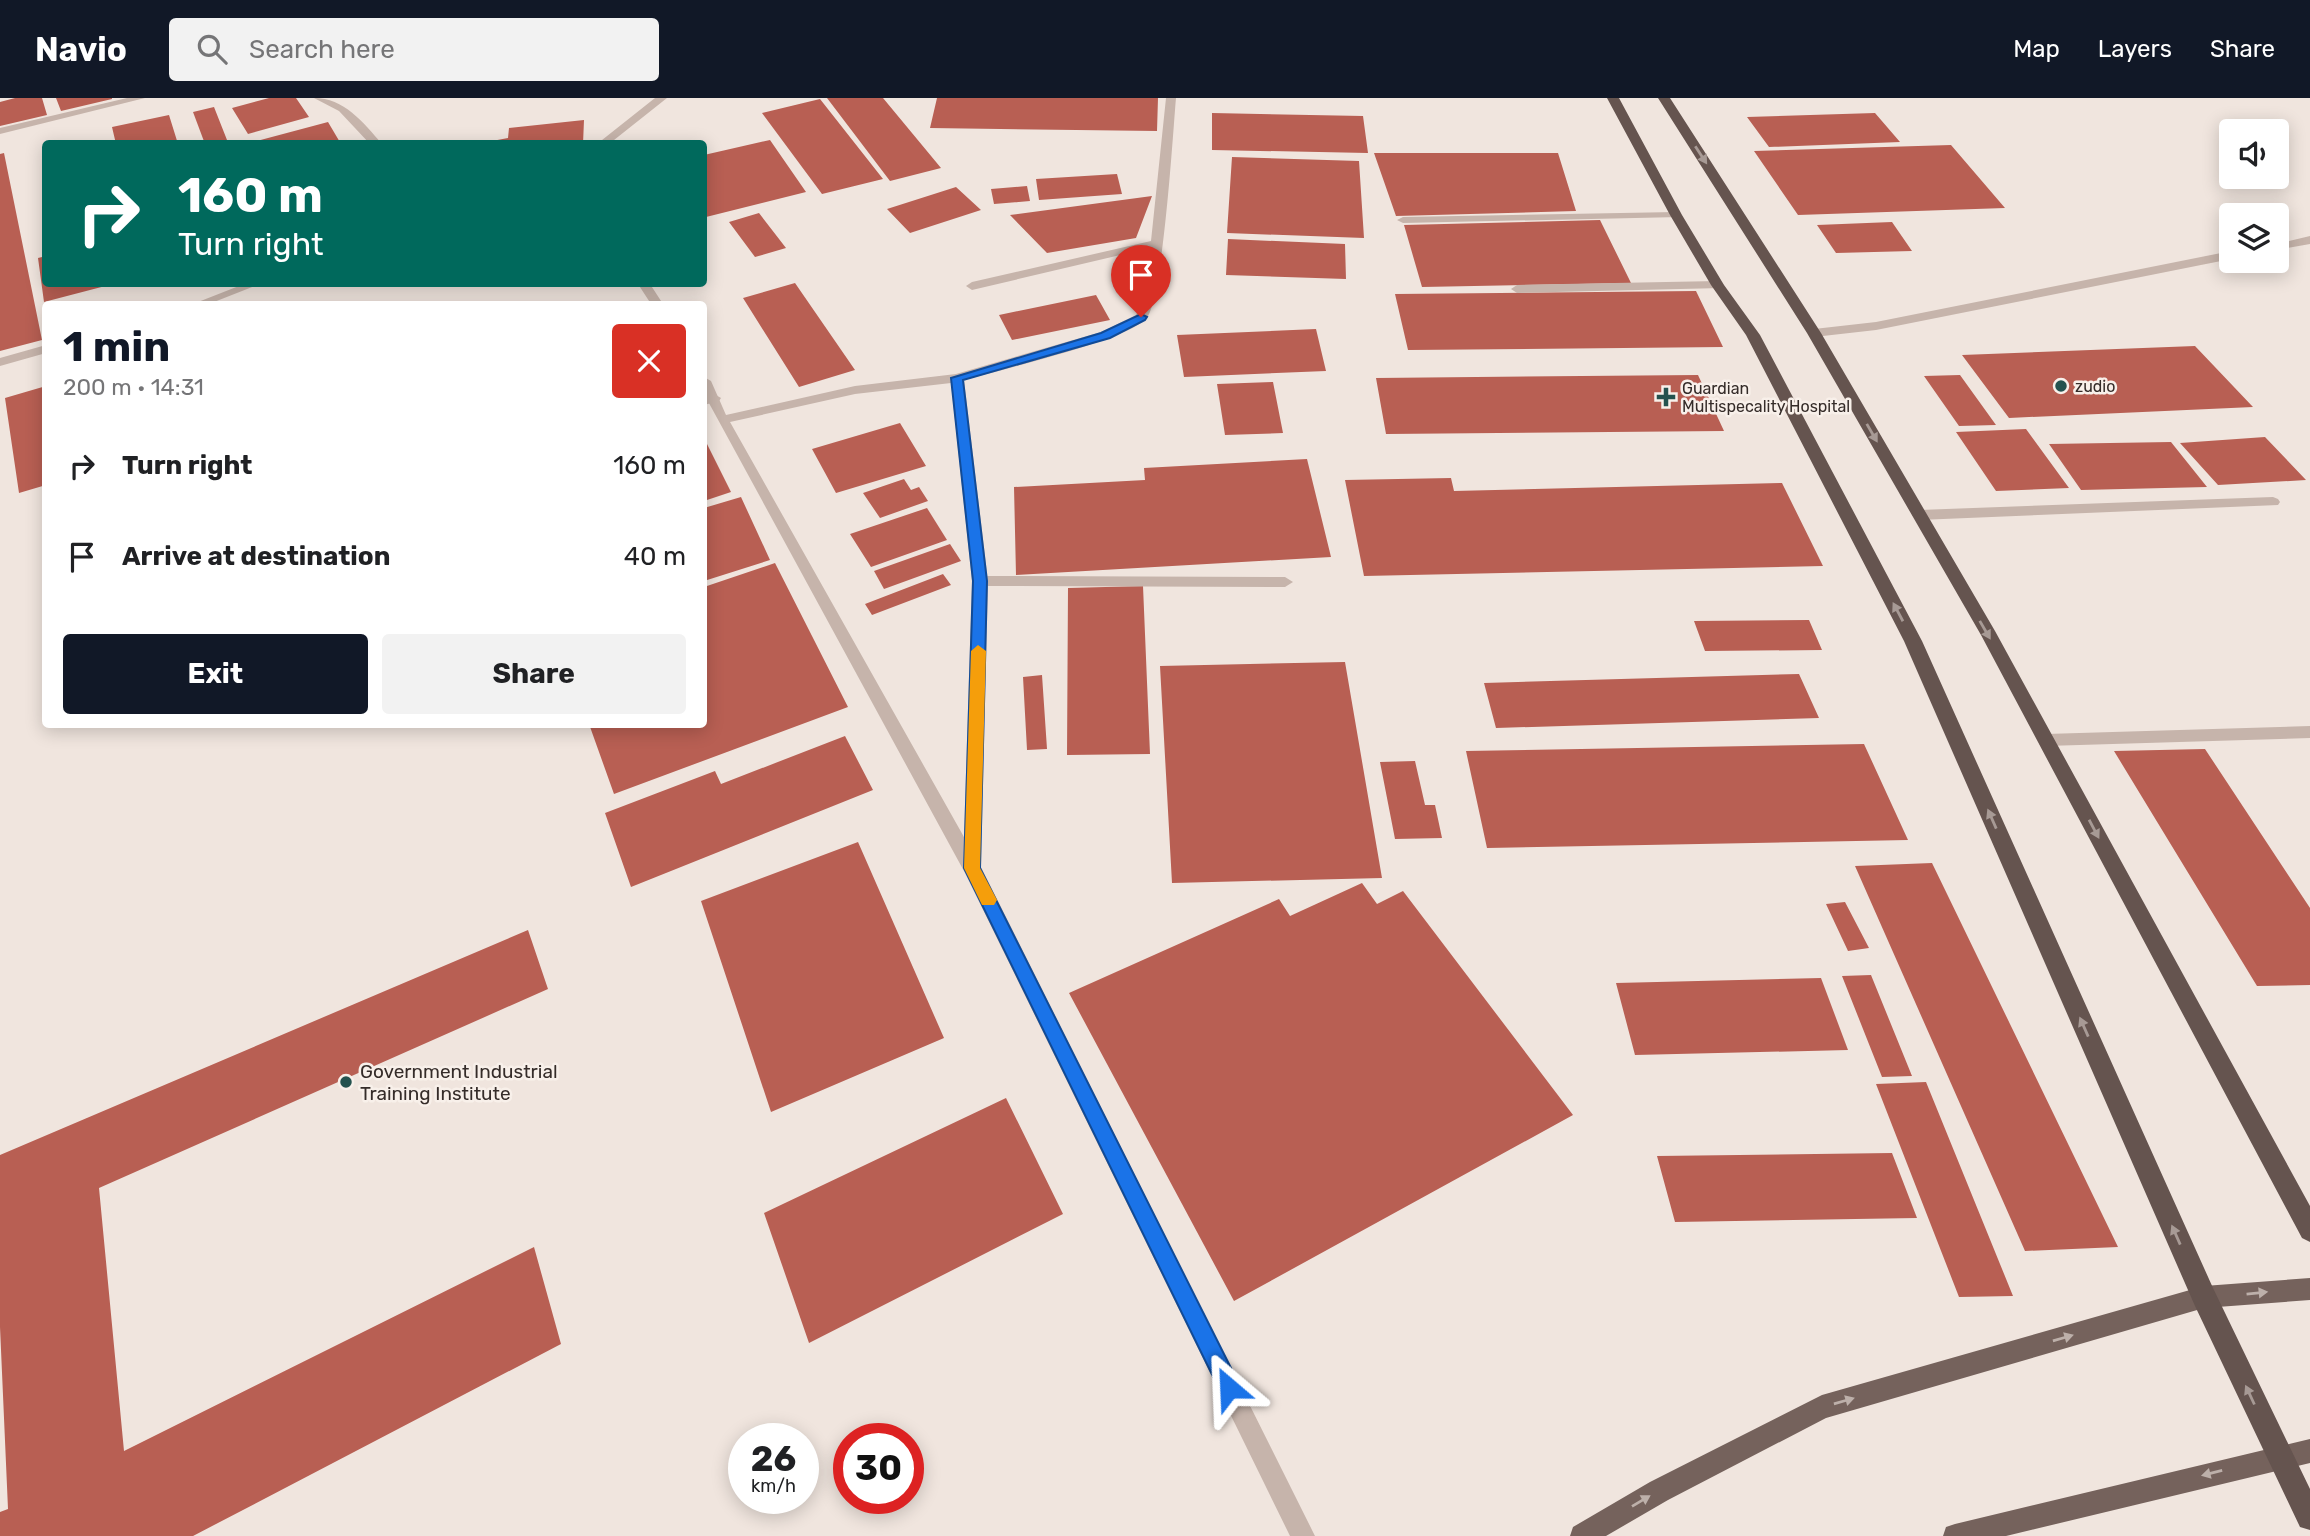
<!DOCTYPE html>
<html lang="en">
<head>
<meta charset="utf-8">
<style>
  :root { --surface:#fff; --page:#f2f2f2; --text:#202124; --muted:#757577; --accent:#111827 }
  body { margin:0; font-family:Rubik,sans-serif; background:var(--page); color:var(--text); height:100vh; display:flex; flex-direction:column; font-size:26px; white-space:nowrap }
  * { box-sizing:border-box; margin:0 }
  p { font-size:23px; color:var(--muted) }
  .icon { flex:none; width:38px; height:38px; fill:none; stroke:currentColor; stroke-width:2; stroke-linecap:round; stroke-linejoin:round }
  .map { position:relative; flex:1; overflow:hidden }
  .drawer { position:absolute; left:42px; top:203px; width:665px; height:427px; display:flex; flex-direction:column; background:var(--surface); border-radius:7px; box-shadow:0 4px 18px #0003 }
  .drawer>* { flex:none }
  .banner { position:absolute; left:42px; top:42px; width:665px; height:147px; border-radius:7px; box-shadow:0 4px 18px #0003; background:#00695c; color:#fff; overflow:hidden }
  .buttons { position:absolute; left:2219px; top:21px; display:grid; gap:14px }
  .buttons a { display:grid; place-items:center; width:70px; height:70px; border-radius:7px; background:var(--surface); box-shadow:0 4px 18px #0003; font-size:35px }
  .speed { position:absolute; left:728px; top:1325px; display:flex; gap:14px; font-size:35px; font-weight:700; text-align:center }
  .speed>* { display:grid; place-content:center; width:91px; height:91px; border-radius:50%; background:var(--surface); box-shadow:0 4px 18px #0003; line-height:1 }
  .speed small { font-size:18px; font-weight:400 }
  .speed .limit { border:10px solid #d22; background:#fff; color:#111 }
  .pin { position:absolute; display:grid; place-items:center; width:60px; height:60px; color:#fff; margin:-72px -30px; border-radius:50% 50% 50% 0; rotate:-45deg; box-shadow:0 0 7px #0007 }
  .pin .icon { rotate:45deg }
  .me { position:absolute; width:77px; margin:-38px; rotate:334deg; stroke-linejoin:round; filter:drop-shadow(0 0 5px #0008) }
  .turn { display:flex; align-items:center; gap:24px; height:147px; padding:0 21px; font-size:32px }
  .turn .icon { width:91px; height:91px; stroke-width:2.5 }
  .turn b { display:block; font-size:49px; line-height:60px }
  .round { display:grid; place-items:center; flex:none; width:74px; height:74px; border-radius:7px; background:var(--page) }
  .summary { display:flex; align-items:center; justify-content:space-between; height:119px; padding:0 21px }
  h1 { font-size:42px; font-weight:700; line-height:52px; color:var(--accent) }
  .cta { display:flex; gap:14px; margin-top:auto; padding:14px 21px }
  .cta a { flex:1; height:80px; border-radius:7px; background:var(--accent); color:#fff; font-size:28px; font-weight:700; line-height:80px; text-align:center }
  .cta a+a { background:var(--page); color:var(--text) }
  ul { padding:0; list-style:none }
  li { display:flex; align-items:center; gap:21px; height:91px; padding:0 21px }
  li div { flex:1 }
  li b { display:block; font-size:26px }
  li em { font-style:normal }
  header { display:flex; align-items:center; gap:42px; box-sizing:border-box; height:98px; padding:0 35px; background:var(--accent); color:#fff }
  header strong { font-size:33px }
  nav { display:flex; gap:38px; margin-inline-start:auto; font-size:24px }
  .search { width:490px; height:63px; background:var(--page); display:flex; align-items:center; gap:18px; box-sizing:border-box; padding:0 24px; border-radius:7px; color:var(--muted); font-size:26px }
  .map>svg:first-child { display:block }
  .building { fill:#b85f53 }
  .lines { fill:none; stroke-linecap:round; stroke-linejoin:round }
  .service { fill:#c6b4ab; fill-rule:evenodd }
  .minor { fill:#c6b4ab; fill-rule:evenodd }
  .primary { fill:#75625c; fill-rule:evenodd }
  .trunk { fill:#65544f; fill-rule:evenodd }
  .oneway { fill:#a79a95 }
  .oneway2 { fill:#bdb0aa }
  .route { fill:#1a73e8; stroke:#114b97; stroke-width:2 }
  .slow { fill:#f59e0b }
  .poi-dot { fill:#24524f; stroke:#f8f0ea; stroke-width:2.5 }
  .labels { text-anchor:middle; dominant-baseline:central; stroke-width:5; stroke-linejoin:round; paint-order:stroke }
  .far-poi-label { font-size:16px; fill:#352c29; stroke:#f8f0ea; text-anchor:start }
  .poi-label { font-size:19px; fill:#352c29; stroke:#f8f0ea; text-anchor:start }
</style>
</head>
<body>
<header>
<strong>Navio</strong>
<div class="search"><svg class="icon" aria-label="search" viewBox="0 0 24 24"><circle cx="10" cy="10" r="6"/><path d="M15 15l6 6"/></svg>Search here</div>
<nav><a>Map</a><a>Layers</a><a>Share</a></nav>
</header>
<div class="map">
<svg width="2310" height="1438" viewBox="0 0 2310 1438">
  <rect width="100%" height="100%" fill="#f0e5de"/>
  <!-- building -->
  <path class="building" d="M15 0H42L47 17 0 28V4Z
    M56 0H112V1L61 13Z
    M269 0H296L309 19 248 36 232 10Z
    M827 0H883L941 70 890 83Z
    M937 0H1158L1157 33 930 30Z
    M820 1 883 81 822 96 762 15Z
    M214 9 227 42 205 46 193 14Z
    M1212 15 1363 18 1368 55 1212 52Z
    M1875 15 1900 44 1769 49 1747 19Z
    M169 17 178 46H116L112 29Z
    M584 22 583 46H476L508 40 509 30Z
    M328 24 341 46H250L249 45Z
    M770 42 806 94 706 119 704 114V57Z
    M1951 47 2005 110 1798 117 1754 53Z
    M4 55 42 242 0 253V56Z
    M1374 55H1558L1576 113 1396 118Z
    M1232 59 1359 63 1364 140 1227 135Z
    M1117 76 1122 96 1039 102 1036 81Z
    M1027 88 1030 103 994 106 991 91Z
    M956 89 981 112 910 135 887 111Z
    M1152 98 1136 140 1047 155 1010 117Z
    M759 115 786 150 755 159 729 124Z
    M1600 122 1631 185 1422 189 1404 127Z
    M1892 124 1912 153 1836 155 1817 127Z
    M1228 141 1345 146 1346 181 1226 177Z
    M46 158V186H113L44 204 38 160Z
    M795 185 855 272 799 289 743 200Z
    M1696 193 1723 249 1408 252 1395 196Z
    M1096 197 1110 222 1012 242 999 217Z
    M1316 231 1326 273 1184 279 1177 237Z
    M2195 248 2253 309 2009 320 1962 257Z
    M1698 277 1724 333 1386 336 1376 280Z
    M1960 277 1996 327 1959 328 1924 278Z
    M1273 284 1283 335 1225 337 1217 286Z
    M46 288V387L19 395 5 300Z
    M900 325 926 368 836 395 812 351Z
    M2026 331 2069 390 1996 393 1956 334Z
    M2265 339 2306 382 2218 387 2180 345Z
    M704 340 731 394 704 403Z
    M2171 344 2207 389 2081 392 2049 346Z
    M1307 361 1331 459 1016 477 1014 389 1145 382 1144 370Z
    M1451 380 1454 393 1782 385 1823 468 1364 478 1345 382Z
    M904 381 911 392 919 389 928 403 880 420 863 395Z
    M741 399 770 462 704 483V410Z
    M927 410 947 442 871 469 850 436Z
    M950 446 961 463 884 491 874 473Z
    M775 465 848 609 614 696 589 626H704V489Z
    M943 476 951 487 872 517 865 506Z
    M1143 488 1150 656 1067 657 1068 490Z
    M1809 522 1822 552 1705 553 1694 523Z
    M1345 564 1382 780 1172 785 1160 568Z
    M1799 576 1819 620 1496 630 1484 585Z
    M1042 577 1047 651 1027 652 1023 579Z
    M845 638 873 692 631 789 605 715 715 673 721 686Z
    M1864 646 1908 742 1487 750 1466 653Z
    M2205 651 2310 810V887L2257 888 2114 653Z
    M1415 663 1425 707H1435L1442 740 1395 741 1380 664Z
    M858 744 944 940 771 1014 701 803Z
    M1932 765 2118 1149 2025 1153 1855 768Z
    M1362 785 1377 806 1403 793 1573 1017 1234 1203 1069 895 1279 801 1290 818Z
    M1845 804 1869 850 1848 853 1826 806Z
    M528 832 548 891 99 1090 124 1353 534 1149 561 1246 193 1438H0V1414L8 1411 0 1229V1057Z
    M1871 877 1912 978 1882 979 1842 878Z
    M1821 880 1848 952 1635 957 1616 885Z
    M1926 984 2013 1198 1959 1199 1876 986Z
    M1006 1000 1063 1116 809 1245 764 1115Z
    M1892 1055 1917 1120 1675 1124 1657 1058Z"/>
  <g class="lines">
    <!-- service -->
    <path class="service" d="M1676 114 1680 115V119L1403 125 1397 122 1403 119Z
      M2310 138V146L2277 152V146Z
      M2231 153V161L1876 232 1814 239 1808 235 1814 231 1876 224Z
      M714 296 721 300 719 303 704 307V299Z
      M2273 399 2278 401 2280 404 2278 407 1919 422 1912 417 1919 412Z
      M980 478 1285 479 1293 484 1285 489 980 488 972 483Z
      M2310 628V640L2046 648 2040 647 2038 642 2040 637 2046 636Z"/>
    <!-- minor -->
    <path class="minor" d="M127 0H145L0 36V30Z
      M314 0C344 0 363 24 382 46H370L339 13Z
      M655 0H667L609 46H597Z
      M1166 0H1176C1173 34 1163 204 1146 221 1124 243 999 272 964 282L988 483 981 769 1315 1438H1290L965 775 704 296V279L711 283 726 317 855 288 956 276 1101 234 1136 217 1143 201 1150 150 972 192 966 188 972 184 1151 143ZM951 285 972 483 964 739 730 324 855 296Z
      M1718 183 1724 187 1722 190 1517 195 1511 191 1517 187Z
      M244 186H260L209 206H193Z
      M638 186H650L663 206H651Z
      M46 247V255L0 268V260Z"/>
    <!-- primary -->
    <path class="primary" d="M2310 1180V1202L2204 1210 1826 1320 1668 1402 1606 1438H1570L1573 1429 1650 1384 1822 1297 2204 1188Z
      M2310 1341V1365L2006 1438H1943L1946 1429 1955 1426Z"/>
    <!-- trunk -->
    <path class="trunk" d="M1607 0H1619L1682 117 1724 187 1760 237 1922 543 2213 1190 2310 1391V1432L2300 1429 2195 1208 1904 543 1746 237 1711 187 1670 117Z
      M1658 0H1670L1821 235 1995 533 2310 1108V1144L2302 1140 1981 537 1807 235Z"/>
  </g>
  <!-- one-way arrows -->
  <defs><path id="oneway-solid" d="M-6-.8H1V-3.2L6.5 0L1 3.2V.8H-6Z" transform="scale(1.75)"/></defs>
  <g class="oneway">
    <use href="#oneway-solid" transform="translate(1701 57) rotate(57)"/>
    <use href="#oneway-solid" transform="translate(1872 335) rotate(60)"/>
    <use href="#oneway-solid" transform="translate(1898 514) rotate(-118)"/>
    <use href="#oneway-solid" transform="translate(1985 532) rotate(60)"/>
    <use href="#oneway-solid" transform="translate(1992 721) rotate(-114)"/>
    <use href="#oneway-solid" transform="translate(2094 731) rotate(62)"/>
    <use href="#oneway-solid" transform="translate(2084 929) rotate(-114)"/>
    <use href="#oneway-solid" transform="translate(2176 1137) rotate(-114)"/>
    <use href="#oneway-solid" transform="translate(2250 1297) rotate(-115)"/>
  </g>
  <g class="oneway2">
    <use href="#oneway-solid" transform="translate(2257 1195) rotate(-6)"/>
    <use href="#oneway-solid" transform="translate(2063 1240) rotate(-16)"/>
    <use href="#oneway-solid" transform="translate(1844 1303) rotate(-16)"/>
    <use href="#oneway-solid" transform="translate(2212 1375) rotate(166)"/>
    <use href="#oneway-solid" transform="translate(1641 1403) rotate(-31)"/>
  </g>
  <!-- route -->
  <path class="route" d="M1141 216 1147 219 1145 222 1110 240 963 282 987 483 980 770 1237 1282 1240 1290 1237 1297 1229 1300 1222 1297 964 770 973 483 951 280 1101 235Z"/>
  <!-- slow -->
  <path class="slow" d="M978 547 986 553 980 770 997 802 994 807H982L964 770 971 553Z"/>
  <!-- markers -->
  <g class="poi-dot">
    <circle cx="2061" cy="288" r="7"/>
    <path d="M1662.5 288.5h7v7h7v7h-7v7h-7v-7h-7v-7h7z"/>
    <circle cx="346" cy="984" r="7"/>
  </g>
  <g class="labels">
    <!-- far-poi labels -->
    <g class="far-poi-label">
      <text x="2075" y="288">zudio</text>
      <text x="1682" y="290">Guardian<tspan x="1682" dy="18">Multispecality Hospital</tspan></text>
    </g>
    <!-- poi labels -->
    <g class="poi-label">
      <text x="360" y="973">Government Industrial<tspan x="360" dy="22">Training Institute</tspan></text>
    </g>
  </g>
</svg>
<div class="buttons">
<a><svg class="icon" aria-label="sound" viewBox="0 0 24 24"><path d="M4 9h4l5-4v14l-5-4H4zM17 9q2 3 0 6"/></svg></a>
<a><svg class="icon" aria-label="layers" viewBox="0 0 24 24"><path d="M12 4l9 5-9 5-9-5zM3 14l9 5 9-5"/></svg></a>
</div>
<div class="speed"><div>26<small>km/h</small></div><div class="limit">30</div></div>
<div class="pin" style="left:1141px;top:219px;background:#d93025"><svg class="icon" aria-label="arrive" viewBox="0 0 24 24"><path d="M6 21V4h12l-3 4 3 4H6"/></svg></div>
<svg class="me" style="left:1229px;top:1290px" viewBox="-20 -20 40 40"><path d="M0-17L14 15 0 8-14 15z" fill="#1a73e8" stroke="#fff" stroke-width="4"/></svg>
<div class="banner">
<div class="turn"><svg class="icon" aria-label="right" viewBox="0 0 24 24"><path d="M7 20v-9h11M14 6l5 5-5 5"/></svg><div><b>160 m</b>Turn right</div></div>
</div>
<section class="drawer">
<div class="summary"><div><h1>1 min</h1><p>200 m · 14:31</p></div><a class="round" style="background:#d93025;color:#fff"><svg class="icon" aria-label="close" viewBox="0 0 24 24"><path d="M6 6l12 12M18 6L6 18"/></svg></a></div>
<ul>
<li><svg class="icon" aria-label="right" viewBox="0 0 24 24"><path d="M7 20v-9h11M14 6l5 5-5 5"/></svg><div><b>Turn right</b></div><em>160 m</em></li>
<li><svg class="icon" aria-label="arrive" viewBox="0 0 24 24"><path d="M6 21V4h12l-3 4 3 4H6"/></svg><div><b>Arrive at destination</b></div><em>40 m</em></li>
</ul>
<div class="cta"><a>Exit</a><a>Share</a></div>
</section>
</div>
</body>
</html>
